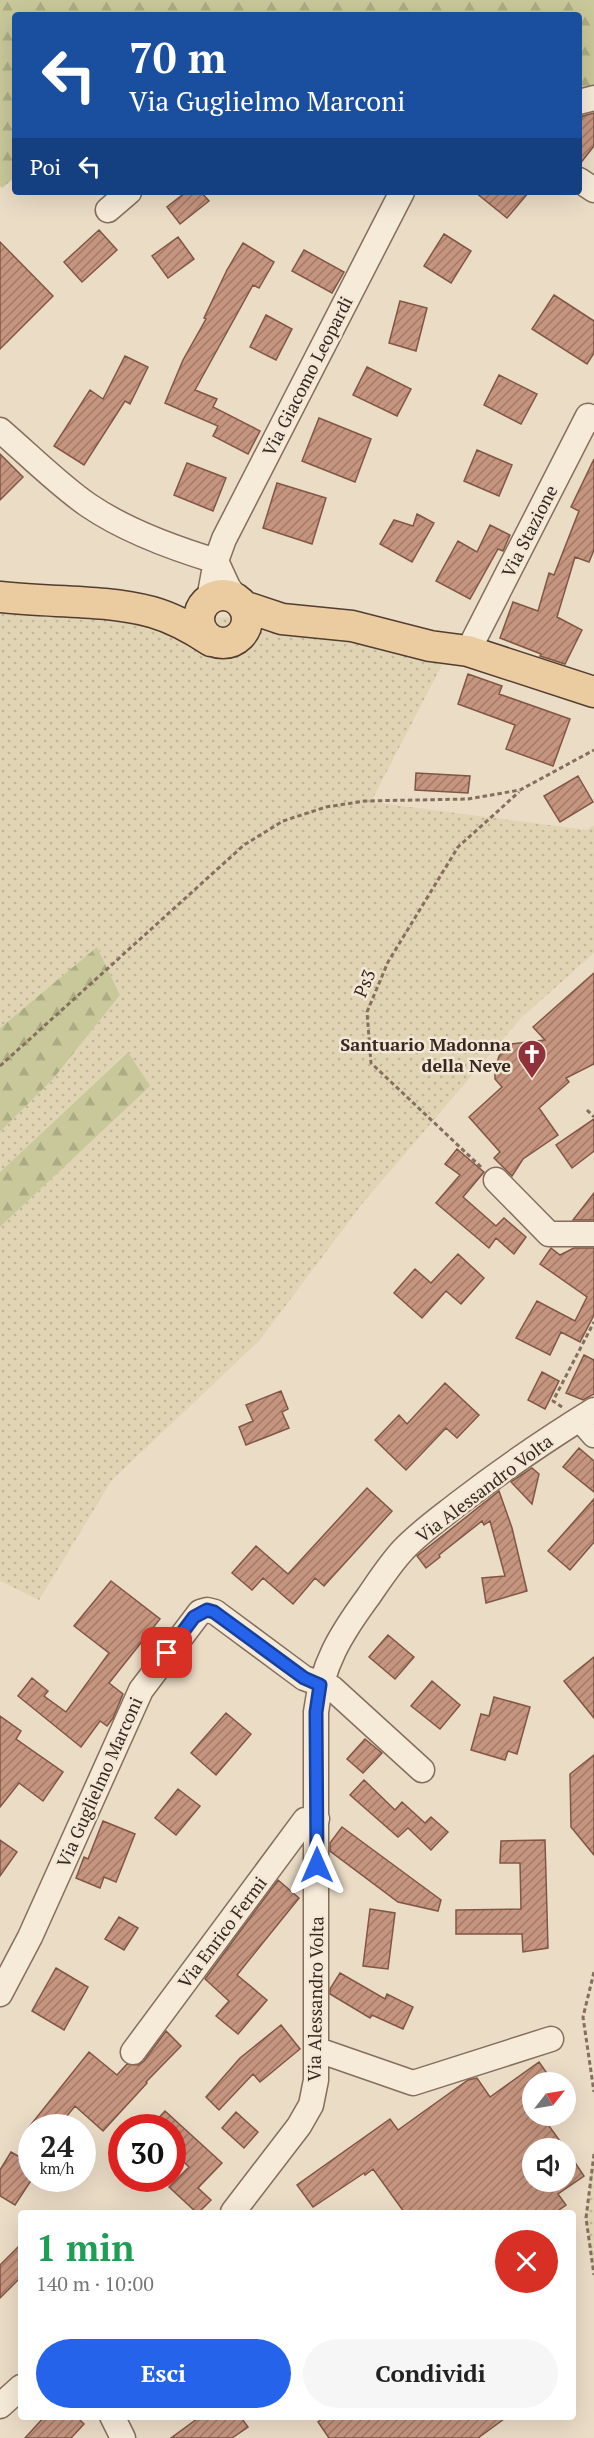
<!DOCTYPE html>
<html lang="it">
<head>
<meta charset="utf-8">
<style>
  :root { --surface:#fff; --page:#f6f6f6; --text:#222; --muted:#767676; --accent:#2563eb }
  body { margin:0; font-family:"PT Serif",serif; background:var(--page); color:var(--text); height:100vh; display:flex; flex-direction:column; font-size:22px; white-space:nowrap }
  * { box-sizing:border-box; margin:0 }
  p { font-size:20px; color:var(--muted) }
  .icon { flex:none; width:33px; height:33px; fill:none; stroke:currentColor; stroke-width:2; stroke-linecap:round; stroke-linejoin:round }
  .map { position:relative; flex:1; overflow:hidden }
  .side { position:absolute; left:18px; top:2210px; width:558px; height:210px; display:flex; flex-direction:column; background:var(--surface); border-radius:6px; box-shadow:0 6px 24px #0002 }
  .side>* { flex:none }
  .hud { position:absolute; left:12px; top:12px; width:570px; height:183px; border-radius:6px; box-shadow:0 6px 24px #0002; background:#1a4fa0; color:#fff; overflow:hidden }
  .needle { width:39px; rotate:59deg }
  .tools { position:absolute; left:522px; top:2072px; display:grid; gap:12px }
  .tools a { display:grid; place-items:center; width:54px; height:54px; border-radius:50%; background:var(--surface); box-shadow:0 6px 24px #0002; font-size:30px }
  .speed { position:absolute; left:18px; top:2114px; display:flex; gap:12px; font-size:30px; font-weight:700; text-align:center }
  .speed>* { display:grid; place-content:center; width:78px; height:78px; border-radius:50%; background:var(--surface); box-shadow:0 6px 24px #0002; line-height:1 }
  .speed small { font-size:15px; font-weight:400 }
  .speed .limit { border:9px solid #d22; background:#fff; color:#111 }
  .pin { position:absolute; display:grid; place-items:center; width:51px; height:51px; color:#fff; margin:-26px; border-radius:12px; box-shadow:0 3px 9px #0006 }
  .me { position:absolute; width:66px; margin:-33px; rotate:0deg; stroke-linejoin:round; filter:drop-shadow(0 0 4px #0008) }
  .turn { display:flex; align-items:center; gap:21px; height:126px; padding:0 18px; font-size:27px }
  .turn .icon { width:78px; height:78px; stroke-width:2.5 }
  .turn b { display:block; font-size:42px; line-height:51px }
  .then { display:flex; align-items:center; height:57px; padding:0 18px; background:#0003; gap:12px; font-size:22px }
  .round { display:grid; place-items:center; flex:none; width:63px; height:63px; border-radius:32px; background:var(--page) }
  .overview { display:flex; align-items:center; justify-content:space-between; height:102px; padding:0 18px }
  h1 { font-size:36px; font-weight:700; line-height:45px; color:#1e9e55 }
  .cta { display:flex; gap:12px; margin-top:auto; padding:12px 18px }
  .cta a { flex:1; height:69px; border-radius:36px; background:var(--accent); color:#fff; font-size:24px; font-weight:700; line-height:69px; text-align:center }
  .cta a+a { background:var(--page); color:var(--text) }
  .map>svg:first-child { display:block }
  .farmland { fill:url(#farmland-dots) }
  .forest { fill:url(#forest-firs) }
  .building { fill:url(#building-hatch); stroke:#825645; stroke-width:1.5 }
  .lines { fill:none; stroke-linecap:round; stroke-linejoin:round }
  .minor-casing { stroke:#856e5d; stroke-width:27 }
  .major-casing { stroke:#533d31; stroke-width:33 }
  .path { stroke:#856e5d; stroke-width:3; stroke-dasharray:4.5 3; stroke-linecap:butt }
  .minor { stroke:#f6ead8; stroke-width:24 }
  .major { stroke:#ebcca1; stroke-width:30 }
  .route-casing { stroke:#184099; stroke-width:15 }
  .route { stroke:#2563eb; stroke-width:10 }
  .labels { text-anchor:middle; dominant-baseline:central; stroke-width:5; stroke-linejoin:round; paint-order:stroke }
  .street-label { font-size:18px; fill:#362820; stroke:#f3e7d5 }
  .poi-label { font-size:18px; font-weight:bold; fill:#362820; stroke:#f3e7d5; text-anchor:end }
</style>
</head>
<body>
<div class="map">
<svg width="594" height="2438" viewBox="0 0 594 2438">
  <defs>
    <pattern id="farmland-dots" width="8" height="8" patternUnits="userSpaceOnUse" patternTransform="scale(1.5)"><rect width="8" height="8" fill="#e0d4b4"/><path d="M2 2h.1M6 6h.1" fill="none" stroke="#c1b69a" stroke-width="1.8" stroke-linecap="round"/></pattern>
    <pattern id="forest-firs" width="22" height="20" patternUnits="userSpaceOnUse" patternTransform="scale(1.5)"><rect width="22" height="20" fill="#c8c89a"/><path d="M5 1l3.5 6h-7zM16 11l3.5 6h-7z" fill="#acac84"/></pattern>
    <pattern id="building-hatch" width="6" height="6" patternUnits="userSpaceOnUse" patternTransform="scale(1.5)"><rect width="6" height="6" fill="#c6957f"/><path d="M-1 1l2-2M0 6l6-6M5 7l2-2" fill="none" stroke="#a27a68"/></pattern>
  </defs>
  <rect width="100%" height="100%" fill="#ebdcc6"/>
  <!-- farmland -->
  <path class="farmland" d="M0 593 198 617 247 618 447 655 371 802 587 830 594 825V953L521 1018 362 1204 259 1341 112 1480 39 1600 0 1581V1227L149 1086 127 1052 0 1172V1132L53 1079 120 995 97 947 0 1028Z
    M594 2154V2275L586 2218Z"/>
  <!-- forest -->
  <path class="forest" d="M0 0H594V96L579 104V15H15V177L2 188 0 186Z
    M97 947 120 995 53 1079 0 1132V1028Z
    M128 1052 150 1086 0 1227V1172Z"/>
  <!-- building -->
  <path class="building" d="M594 113V146L579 165V121L583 116Z
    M186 192H201L209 201 180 224 167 207Z
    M475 192H529L507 218Z
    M99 230 117 250 82 282 64 262Z
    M444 234 471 251 451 283 424 266Z
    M178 237 194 259 168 278 152 256Z
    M0 242 53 296 0 349Z
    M243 243 274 262 259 288 253 285 195 390 217 399 213 407 260 431 248 454 213 436 218 426 165 403 183 360 206 319 204 318 227 270Z
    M304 250 344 272 332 293 292 271Z
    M554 295 594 321V353L587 364 532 329Z
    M400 301 427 308 416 351 389 343Z
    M266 315 292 329 276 360 250 347Z
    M125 356 148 367 130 404 125 401 84 465 54 446 90 390 103 399Z
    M367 367 411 389 397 416 353 395Z
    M499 375 537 394 521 424 484 405Z
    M319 418 371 439 355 482 302 461Z
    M477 450 512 465 499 496 464 481Z
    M0 454 23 477 0 500Z
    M594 459V550L589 562 575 557 557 617 582 630 565 664 540 656 541 654 500 638 513 602 538 611 549 573 554 575 579 511 571 507Z
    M187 463 226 478 213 511 174 495Z
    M277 483 326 498 312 544 263 528Z
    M417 514 434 523 412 562 380 544 394 520 413 526Z
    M490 525 510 535 503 551 498 549 470 599 436 581 458 541 477 552Z
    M468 674 502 686 499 694 570 719 553 766 506 749 515 725 458 704Z
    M416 773 470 776 468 793 415 790Z
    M578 776 593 802 560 822 544 796Z
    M594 973V1064L566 1078 569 1082 539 1108 558 1135 523 1159 512 1176 494 1158 500 1152 469 1117 502 1087 495 1079V1070L499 1056 504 1050 511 1044 545 1040 533 1027Z
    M594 1119V1151L572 1168 556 1145Z
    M457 1149 484 1172 463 1197 496 1226 504 1218 526 1237 514 1254 496 1238 489 1248 436 1203 460 1175 445 1164Z
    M594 1193V1220H573Z
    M551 1248 560 1255 574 1248H594V1315L580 1342 561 1332 550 1355 516 1338 537 1301 575 1321 587 1297 540 1264Z
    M458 1254 484 1278 461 1304 446 1291 422 1318 394 1293 415 1269 431 1283Z
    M584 1355 594 1360V1394L583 1400 566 1393Z
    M542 1372 559 1381 545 1409 528 1400Z
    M445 1383 479 1415 457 1438 446 1428 406 1470 375 1440 399 1415 407 1424Z
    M281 1391 288 1409 282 1412 289 1428 246 1445 239 1427 253 1421 246 1405Z
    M579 1448 594 1461V1492L563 1467Z
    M532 1468 539 1474 532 1504 511 1482Z
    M367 1488 392 1511 324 1586 315 1578 293 1604 263 1578 252 1590 232 1573 256 1546 288 1574Z
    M499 1491 512 1528 527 1591 486 1603 482 1578 505 1576 490 1521 484 1525 482 1521 439 1555 440 1557 426 1568 417 1556Z
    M594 1499V1542L570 1570 548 1551Z
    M111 1581 160 1619 109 1683 123 1694 113 1718 107 1726 100 1721 81 1747 18 1696 32 1678 48 1691 44 1696 66 1712 109 1653 74 1626Z
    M388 1635 414 1657 395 1679 369 1657Z
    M594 1657V1718L564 1681Z
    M432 1681 460 1705 440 1729 411 1706Z
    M494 1697 530 1707 517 1754 508 1751 505 1760 471 1750 481 1714 489 1716Z
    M226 1713 251 1734 216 1775 191 1753Z
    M0 1716 21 1731 16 1739 63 1772 43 1801 19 1783 0 1807Z
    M365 1739 382 1753 363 1773 347 1759Z
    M594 1755V1855L571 1827 570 1774Z
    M364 1780 395 1810 402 1802 425 1823 431 1817 448 1832 431 1850 408 1828 398 1837 350 1795Z
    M178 1789 200 1806 176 1835 155 1818Z
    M103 1821 135 1834 116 1882 104 1877 100 1888 76 1878 84 1857 88 1859Z
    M342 1827 441 1900 438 1911 398 1902 330 1851V1843Z
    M0 1840 17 1852 0 1876Z
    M545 1840 548 1948 523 1952 522 1934H456V1910L521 1909 520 1863H500L501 1841Z
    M278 1880 299 1898 237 1975 267 2000 238 2034 216 2016 229 2001 205 1979Z
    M370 1909 395 1913 388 1969 363 1966Z
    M119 1917 138 1928 124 1950 105 1939Z
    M56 1968 88 1987 64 2030 32 2011Z
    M340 1973 385 1999 387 1994 413 2007 403 2029 372 2015 370 2018 330 1994V1989Z
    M281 2025 300 2049 260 2082 253 2074 219 2110 206 2097 240 2058Z
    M166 2031 181 2046 146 2082 147 2083 103 2131 75 2106 58 2127H29L89 2052 117 2075 127 2064 138 2065 144 2061Z
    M539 2062 553 2082H532V2115H565L549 2126 565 2148H532V2181H566V2149L584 2176 558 2194 566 2205 556 2212H404L373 2169 365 2175 364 2173 313 2207 297 2185 390 2119 398 2130 468 2080 477 2078 490 2097Z
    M165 2111 222 2163 198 2188 211 2200 199 2212H196L169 2187 189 2167 172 2151V2127H150Z
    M236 2112 258 2132 244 2148 222 2128Z
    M11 2152 32 2164V2179L15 2205 0 2196V2170Z
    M21 2244V2277L0 2298V2265Z
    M45 2416H76L84 2424 71 2438H25Z
    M201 2416H240L248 2427 232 2438H171Z
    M326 2416H508L478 2438H329L318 2422Z"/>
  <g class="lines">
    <!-- minor casing -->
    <g class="minor-casing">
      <path id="minor" d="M579 102 594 98
        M579 180 594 190
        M108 210 129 192
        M0 430C28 454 59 485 88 505 126 531 173 548 216 561
        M216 561 228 587 237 599
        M209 599 216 561 224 539 402 192
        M468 651 588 416 594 420
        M496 1180 549 1234H594
        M580 1419 594 1435
        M0 1994 30 1937 141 1690 200 1612 207 1610 215 1612 304 1678 332 1688 422 1770
        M318 2050 413 2083 551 2039
        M133 2052 305 1820 317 1819
        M233 2212 299 2126 311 2105 316 2080V1712C322 1665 340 1635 368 1597 379 1581 390 1564 403 1550 420 1532 440 1518 459 1503 503 1469 547 1439 594 1410
        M0 2406 21 2387
        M112 2416 123 2438"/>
    </g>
    <!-- major casing -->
    <g class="major-casing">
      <path id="major" d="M199 619a24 24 0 1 1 48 0a24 24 0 1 1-48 0Z
        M0 597C51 603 103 599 152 612 173 618 193 629 211 641
        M243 606 282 619 352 626 430 646 468 651 594 692"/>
    </g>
    <!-- path -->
    <path class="path" d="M0 1066 244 845 283 821 326 807 365 801 468 799 520 790 594 750
      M587 1110 594 1117
      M481 1167 371 1063 367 1012 388 962 458 847 519 792
      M562 1407 553 1401 594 1322
      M594 1972 583 2017 594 2092
      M594 2154 586 2218 594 2275"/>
    <!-- minor -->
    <use href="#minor" class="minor"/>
    <!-- major -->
    <use href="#major" class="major"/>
  </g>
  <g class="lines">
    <!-- route casing -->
    <g class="route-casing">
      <path id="route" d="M167 1653 194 1617 207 1610 214 1612 304 1678 320 1685 316 1712 317 1865"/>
    </g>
    <!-- route -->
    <use href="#route" class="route"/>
  </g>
  <!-- icons -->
  <defs>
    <g id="church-pin" transform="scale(1.5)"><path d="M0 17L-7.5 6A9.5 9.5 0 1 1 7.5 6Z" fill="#8f323c" stroke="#f3e7d5"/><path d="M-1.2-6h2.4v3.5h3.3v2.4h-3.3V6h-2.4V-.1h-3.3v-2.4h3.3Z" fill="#fff"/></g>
  </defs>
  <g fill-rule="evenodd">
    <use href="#church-pin" x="532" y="1054"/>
  </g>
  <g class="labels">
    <!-- street labels -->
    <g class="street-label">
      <text transform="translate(307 376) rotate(-63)">Via Giacomo Leopardi</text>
      <text transform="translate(529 531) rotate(-63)">Via Stazione</text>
      <text transform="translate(364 983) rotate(-67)">Ps3</text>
      <text transform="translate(484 1488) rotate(-37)">Via Alessandro Volta</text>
      <text transform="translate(99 1782) rotate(-66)">Via Guglielmo Marconi</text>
      <text transform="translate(222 1932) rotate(-53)">Via Enrico Fermi</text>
      <text transform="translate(315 1999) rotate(-89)">Via Alessandro Volta</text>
    </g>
    <!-- poi labels -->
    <g class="poi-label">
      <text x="511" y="1044">Santuario Madonna<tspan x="511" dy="21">della Neve</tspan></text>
    </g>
  </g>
</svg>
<div class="tools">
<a><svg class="needle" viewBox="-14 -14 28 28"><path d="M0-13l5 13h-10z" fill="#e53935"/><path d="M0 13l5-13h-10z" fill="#767676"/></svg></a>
<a><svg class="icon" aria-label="sound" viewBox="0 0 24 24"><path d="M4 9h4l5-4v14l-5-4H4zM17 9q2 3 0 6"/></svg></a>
</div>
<div class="speed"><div>24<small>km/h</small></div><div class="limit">30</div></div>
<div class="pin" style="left:167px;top:1653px;background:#d93025"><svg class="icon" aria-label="arrive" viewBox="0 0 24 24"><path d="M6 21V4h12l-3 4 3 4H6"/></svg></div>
<svg class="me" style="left:317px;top:1865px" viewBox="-20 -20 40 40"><path d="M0-17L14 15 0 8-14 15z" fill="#2563eb" stroke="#fff" stroke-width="4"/></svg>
<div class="hud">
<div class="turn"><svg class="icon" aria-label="left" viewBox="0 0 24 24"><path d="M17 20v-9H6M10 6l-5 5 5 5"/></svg><div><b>70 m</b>Via Guglielmo Marconi</div></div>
<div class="then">Poi<svg class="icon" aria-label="left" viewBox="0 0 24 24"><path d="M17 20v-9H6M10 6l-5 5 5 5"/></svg></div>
</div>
<section class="side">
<div class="overview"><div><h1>1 min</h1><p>140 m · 10:00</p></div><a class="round" style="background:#d93025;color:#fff"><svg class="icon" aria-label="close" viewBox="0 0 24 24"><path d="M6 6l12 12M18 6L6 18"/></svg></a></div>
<div class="cta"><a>Esci</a><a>Condividi</a></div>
</section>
</div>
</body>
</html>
